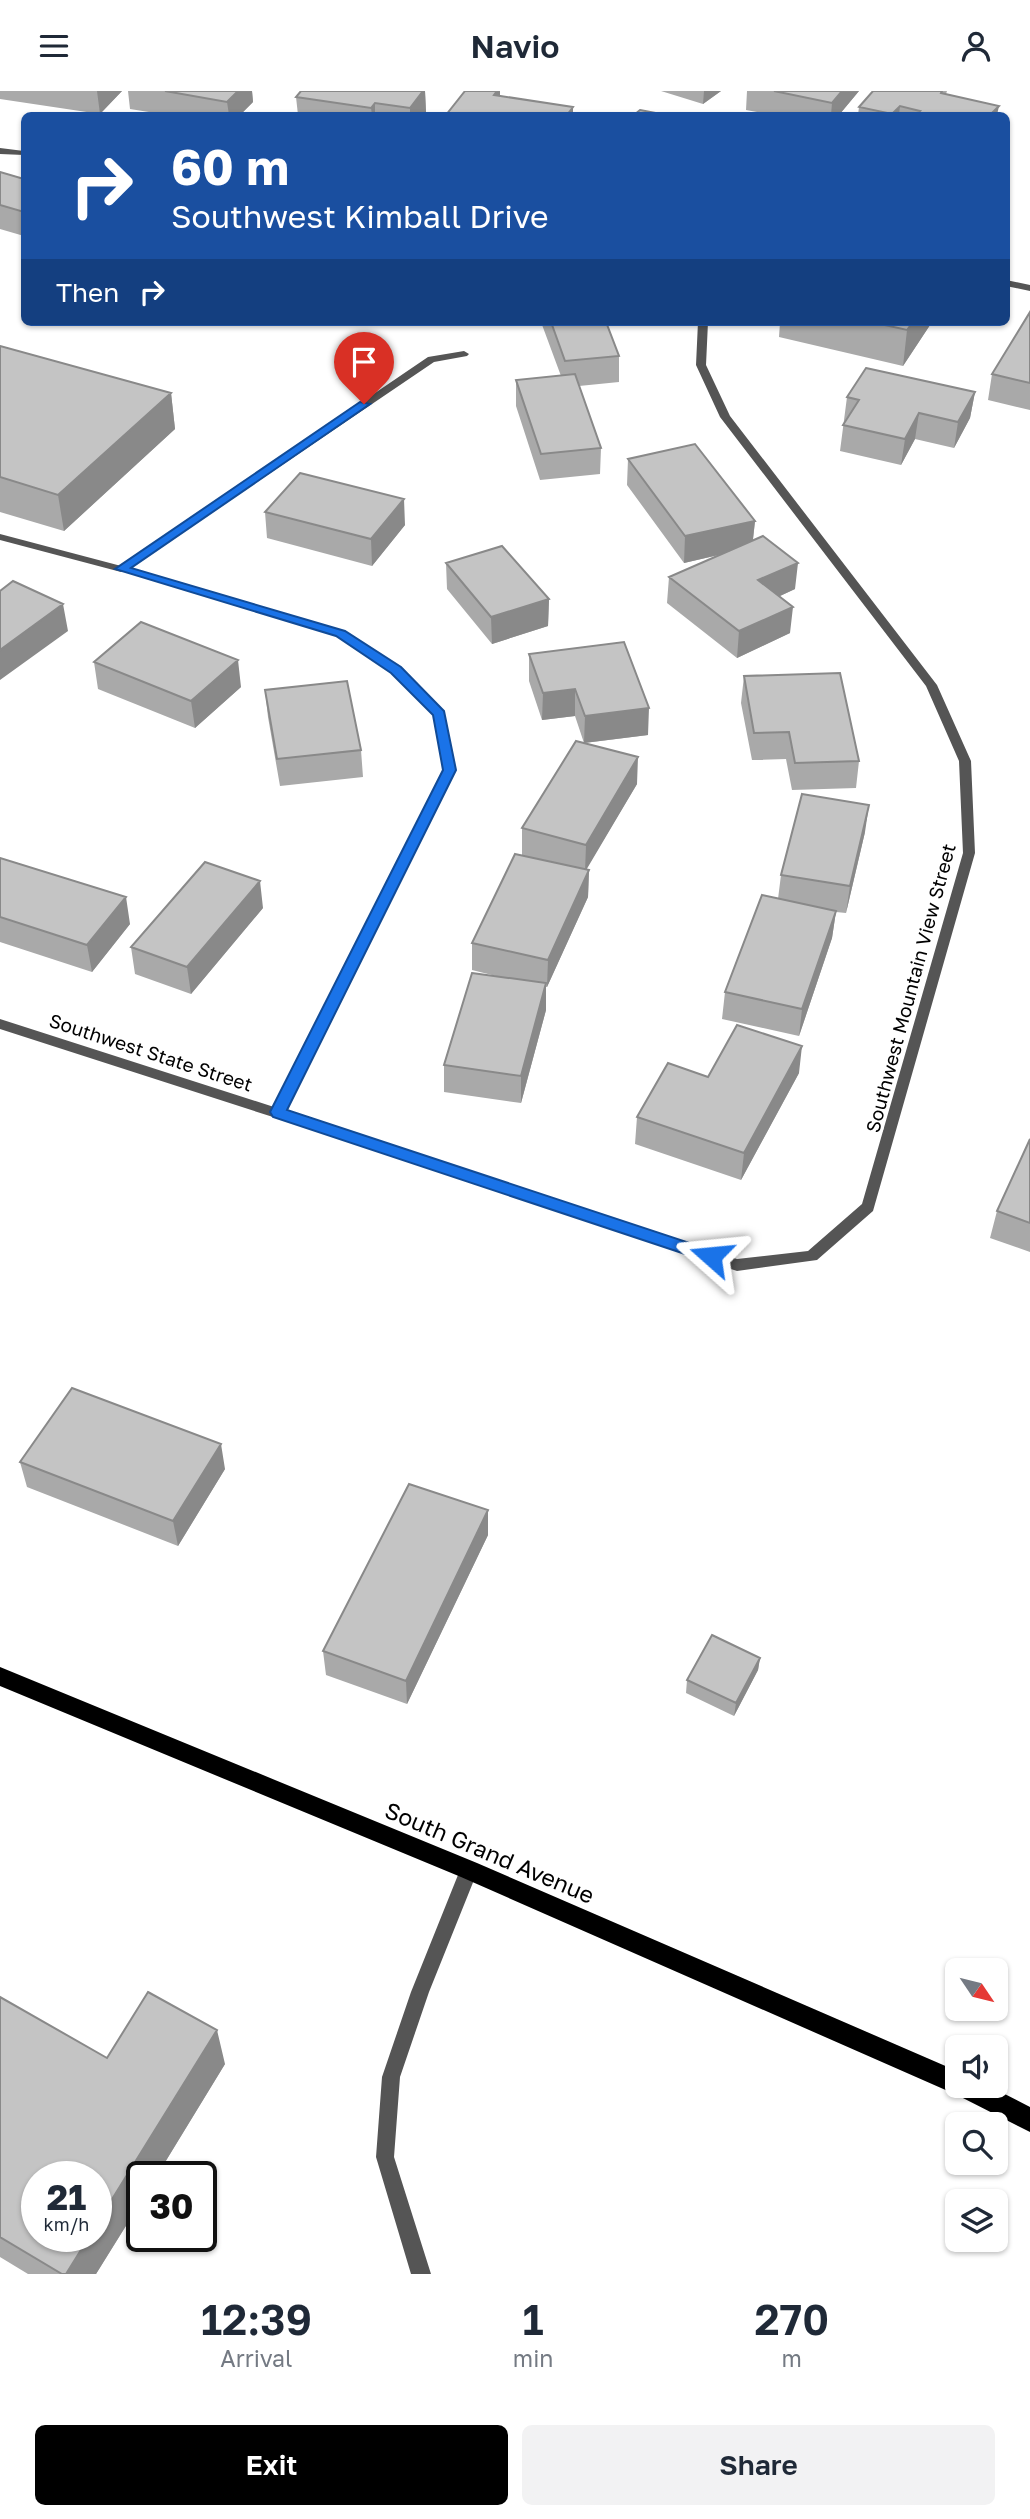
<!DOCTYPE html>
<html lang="en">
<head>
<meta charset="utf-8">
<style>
  :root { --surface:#fff; --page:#f2f2f3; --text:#1f2937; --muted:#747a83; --accent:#000 }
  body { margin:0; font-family:"Golos Text",sans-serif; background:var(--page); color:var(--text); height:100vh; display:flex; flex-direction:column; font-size:26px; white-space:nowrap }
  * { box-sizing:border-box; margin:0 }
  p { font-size:23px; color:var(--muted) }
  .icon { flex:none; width:38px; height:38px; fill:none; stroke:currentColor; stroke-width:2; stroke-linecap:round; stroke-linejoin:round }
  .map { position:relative; height:2183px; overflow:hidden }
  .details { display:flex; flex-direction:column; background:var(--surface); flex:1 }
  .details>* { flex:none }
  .top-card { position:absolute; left:21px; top:21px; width:989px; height:214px; border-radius:10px; box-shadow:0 2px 5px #0004; background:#1a4fa0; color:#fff; overflow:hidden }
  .needle { width:46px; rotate:125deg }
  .buttons { position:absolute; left:945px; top:1867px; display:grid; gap:14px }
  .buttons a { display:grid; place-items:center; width:63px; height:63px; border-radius:10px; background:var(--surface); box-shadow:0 2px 5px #0004; font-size:35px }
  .speed { position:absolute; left:21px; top:2070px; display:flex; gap:14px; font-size:35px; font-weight:700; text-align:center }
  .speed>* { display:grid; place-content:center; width:91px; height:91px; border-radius:50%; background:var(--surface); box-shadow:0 2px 5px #0004; line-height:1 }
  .speed small { font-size:18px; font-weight:400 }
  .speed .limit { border:4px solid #111; border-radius:10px; background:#fff; color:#111 }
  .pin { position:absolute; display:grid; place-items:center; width:60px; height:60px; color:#fff; margin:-72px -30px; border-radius:50% 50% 50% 0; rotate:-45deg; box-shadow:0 0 7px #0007 }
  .pin .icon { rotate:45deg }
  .me { position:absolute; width:77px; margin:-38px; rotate:288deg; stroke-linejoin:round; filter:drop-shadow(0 0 5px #0008) }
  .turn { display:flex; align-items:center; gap:24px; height:147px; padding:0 35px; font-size:32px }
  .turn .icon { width:91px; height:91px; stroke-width:2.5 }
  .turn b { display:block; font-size:49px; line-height:60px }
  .then { display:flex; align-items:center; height:66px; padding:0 35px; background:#0003; gap:14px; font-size:26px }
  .eta { display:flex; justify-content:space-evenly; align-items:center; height:119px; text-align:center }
  .eta b { font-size:42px; font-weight:600; line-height:49px }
  .button { display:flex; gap:14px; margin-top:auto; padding:14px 35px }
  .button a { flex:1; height:80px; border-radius:10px; background:var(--accent); color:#fff; font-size:28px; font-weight:600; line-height:80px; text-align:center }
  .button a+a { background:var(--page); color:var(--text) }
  header { display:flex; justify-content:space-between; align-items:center; height:91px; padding:0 35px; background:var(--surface); font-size:32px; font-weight:600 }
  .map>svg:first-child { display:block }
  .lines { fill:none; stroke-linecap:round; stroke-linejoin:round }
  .service { fill:#555; fill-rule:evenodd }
  .minor { fill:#555; fill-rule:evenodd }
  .primary { fill:#000; fill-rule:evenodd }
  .wall { fill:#a9a9a9 }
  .shaded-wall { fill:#898989 }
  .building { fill:#c4c4c4; stroke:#898989; stroke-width:2 }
  .route { fill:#1a73e8; stroke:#114b97; stroke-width:2 }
  .labels { text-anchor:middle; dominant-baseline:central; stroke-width:6; stroke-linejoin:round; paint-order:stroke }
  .street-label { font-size:19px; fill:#000; stroke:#fff }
  .near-street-label { font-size:23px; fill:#000; stroke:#fff }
</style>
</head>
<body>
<header><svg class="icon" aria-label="menu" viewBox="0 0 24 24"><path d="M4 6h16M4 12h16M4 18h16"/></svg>Navio<svg class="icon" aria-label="person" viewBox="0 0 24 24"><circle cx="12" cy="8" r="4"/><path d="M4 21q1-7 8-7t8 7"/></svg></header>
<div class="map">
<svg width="1030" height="2183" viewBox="0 0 1030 2183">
  <rect width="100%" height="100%" fill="#fff"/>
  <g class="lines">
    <!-- service -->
    <path class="service" d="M0 443 125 476 126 478 121 481 0 449Z"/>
    <!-- minor -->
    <path class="minor" d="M0 57 24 60V64L0 63Z
      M1006 189 1030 194V200L1006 195Z
      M698 231H708L706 274 730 325 937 594 971 670 975 762 873 1120 817 1169 737 1180 273 1026 0 938V928L274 1016 444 679 433 624 392 581 336 544 116 478 428 266 464 260 469 263 467 265 434 271 130 477 344 540 400 577 443 620 456 679 286 1020 737 1168 808 1160 862 1113 963 762 959 670 926 595 720 326 696 274Z
      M469 1771 475 1773 478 1779 429 1901 400 1986 394 2066 431 2183H411L376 2066 382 1986 411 1901 460 1779 463 1773Z"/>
    <!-- primary -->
    <path class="primary" d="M0 1576 477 1772 957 1980V1995H989L1030 2016V2041L957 2004 461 1786 0 1595Z"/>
  </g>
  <!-- wall -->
  <path class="wall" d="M0 0H122L100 23 0 8Z
    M128 0H252L253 11 240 24H168L130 18Z
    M425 0 426 21 423 24H298L296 6Z
    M661 0H721L703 13Z
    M747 0H859L839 24H773L746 19Z
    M873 0H947L946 3 997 24H858L859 16Z
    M0 81 24 88V145L0 138Z
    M1030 221V319L988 309 992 283Z
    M541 231H606L619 265V291L579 295 601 357 600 383 540 389 516 315V289L561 285Z
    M780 231H932L903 275 779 246Z
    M0 255 171 302 175 338 64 440 0 421Z
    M975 301 970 327 954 357 915 348 901 374 840 360 847 306Z
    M628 368 755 430 753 449 795 498 780 505 790 542 737 567 667 512 669 486 719 464 684 472 627 394Z
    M265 421 405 434 372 475 267 447Z
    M446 472 549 508 548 535 492 553 447 498Z
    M529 563 648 644 584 652 637 693 586 778 589 779 588 806 547 896H546V919L521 1012 444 1001V974L500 886 472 879V852L533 767 522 764V737L584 652 575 625 542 629 529 590Z
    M94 571 241 596 195 637 98 598Z
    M744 585 859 670 856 697 792 699 786 668 752 669 741 612Z
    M265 599 361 659 363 686 280 695 268 626Z
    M865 741 846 822 836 821 832 847 799 945 722 928 725 901 778 808 781 784Z
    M0 767 130 833 92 881 0 851Z
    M263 817 191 903 135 883 131 856Z
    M799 982 741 1089 635 1053 637 1026 708 986Z
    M1030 1048V1161L990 1147 997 1120Z
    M20 1371 225 1378 178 1455 27 1396Z
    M488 1419V1444L407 1613 326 1584 323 1560Z
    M760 1567 758 1579 734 1625 686 1602 687 1589Z
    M0 1906 107 1967 225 1973 156 2086H142V2109L96 2183H28L0 2166Z"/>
  <!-- shaded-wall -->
  <path class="shaded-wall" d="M97 0H122L100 23Z
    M238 0H252L253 11 240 24H229L227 11Z
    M423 0H425L426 21 423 24H410V17Z
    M497 0H500V20L494 4Z
    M704 0H721L703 13Z
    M842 0H859L839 24H831L832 12Z
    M375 12V24H372L371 17Z
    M900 15 899 24H892V23Z
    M999 15 997 24H990Z
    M573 16V24H567Z
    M913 231H932L903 275 907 239Z
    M975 301 970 327 954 357 958 331Z
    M171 302 175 338 64 440 58 404Z
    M919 322 915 348 901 374 905 348Z
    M404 408 405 434 372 475 371 448Z
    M755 430 752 456 684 472 685 445Z
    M798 472 795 498 756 516 758 489Z
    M549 508 548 535 492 553 491 526Z
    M63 513 68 540 0 589V559Z
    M793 516 790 542 737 567 739 540Z
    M238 569 241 596 195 637 191 610Z
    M575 598V625L542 629 543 602Z
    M649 617 648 644 584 652 585 625Z
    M638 666 637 693 585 781 586 754Z
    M869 714 865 741 846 822 850 795Z
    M589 779 588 806 547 896 548 869Z
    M260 790 263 817 191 903 187 876Z
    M126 806 130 833 92 881 87 854Z
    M836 820 832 847 799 945 802 918Z
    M546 892V919L521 1012V985Z
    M802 955 799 982 741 1089 744 1062Z
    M221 1353 225 1378 178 1455 173 1430Z
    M488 1419V1444L407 1613 406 1590Z
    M760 1567 758 1579 734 1625 736 1612Z
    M217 1939 225 1973 156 2086H142V2109L96 2183H66L89 2146H96V2134Z"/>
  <!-- building -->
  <path class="building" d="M165 0H238L227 11Z
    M301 0H423L410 17 375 12 371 17 296 6Z
    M465 0H497L494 4 573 16 567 24H446Z
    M774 0H842L832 12Z
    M873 0H942L941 2 999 15 990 24H915L920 20 900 15 892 23 859 16Z
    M640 19 666 24H634Z
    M0 81 24 88V121L0 114Z
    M1030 221V292L992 283Z
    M551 231H606L619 265 565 270Z
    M871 231H913L907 239Z
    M0 255 171 302 58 404 0 386Z
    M866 277 975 301 958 331 919 322 905 348 843 334 859 309 847 306Z
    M575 283 601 357 541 363 516 289Z
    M695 353 755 430 685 445 628 368Z
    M300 382 404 408 371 448 265 421Z
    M763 445 798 472 758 489 793 516 739 540 669 486Z
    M502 455 549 508 491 526 446 472Z
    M13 490 63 513 0 559V500Z
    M141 531 238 569 191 610 94 571Z
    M624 551 649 617 585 625 575 598 543 602 529 563Z
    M840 582 859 670 795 672 789 641 754 642 744 585Z
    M347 590 361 659 277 668 265 599Z
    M576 650 638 666 586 754 522 737Z
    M802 703 869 714 850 795 781 784Z
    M515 763 589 779 548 869 472 852Z
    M0 767 126 806 87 854 0 826Z
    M205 771 260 790 187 876 131 856Z
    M762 804 836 820 802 918 725 901Z
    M472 882 546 892 521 985 444 974Z
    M737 934 802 955 744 1062 637 1026 668 972 708 986Z
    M1030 1048V1132L997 1120Z
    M72 1297 221 1353 173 1430 20 1371Z
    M409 1393 488 1419 406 1590 323 1560Z
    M712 1544 760 1567 736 1612 687 1589Z
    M148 1901 217 1939 96 2134V2086H37V2146H89L66 2183H62L0 2146V1906L107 1967Z"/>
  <!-- route -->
  <path class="route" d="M360 311 370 313 131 477 345 540 401 576 444 620 456 679 287 1019 717 1161 720 1165 717 1170H706L273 1026 270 1021 443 679 433 624 391 582 336 545 115 478Z"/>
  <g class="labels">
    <!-- street labels -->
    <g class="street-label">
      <text transform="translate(910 897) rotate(-75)">Southwest Mountain View Street</text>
      <text transform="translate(151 961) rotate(18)">Southwest State Street</text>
    </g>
    <!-- near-street labels -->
    <g class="near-street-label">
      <text transform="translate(490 1761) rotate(23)">South Grand Avenue</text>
    </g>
  </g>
</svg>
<div class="buttons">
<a><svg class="needle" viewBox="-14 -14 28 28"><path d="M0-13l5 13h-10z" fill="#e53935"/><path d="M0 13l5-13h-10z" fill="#747a83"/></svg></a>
<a><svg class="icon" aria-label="sound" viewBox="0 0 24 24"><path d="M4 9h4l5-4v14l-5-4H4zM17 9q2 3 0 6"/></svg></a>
<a><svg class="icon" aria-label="search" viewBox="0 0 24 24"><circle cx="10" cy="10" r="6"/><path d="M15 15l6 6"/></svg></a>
<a><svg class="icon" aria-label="layers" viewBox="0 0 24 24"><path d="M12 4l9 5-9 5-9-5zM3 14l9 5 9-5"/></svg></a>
</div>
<div class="speed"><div>21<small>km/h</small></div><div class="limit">30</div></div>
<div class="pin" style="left:364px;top:313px;background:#d93025"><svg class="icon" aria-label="arrive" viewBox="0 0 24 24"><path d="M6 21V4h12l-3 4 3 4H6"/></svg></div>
<svg class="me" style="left:711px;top:1165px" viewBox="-20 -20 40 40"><path d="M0-17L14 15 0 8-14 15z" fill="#1a73e8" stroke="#fff" stroke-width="4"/></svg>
<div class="top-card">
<div class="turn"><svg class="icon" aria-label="right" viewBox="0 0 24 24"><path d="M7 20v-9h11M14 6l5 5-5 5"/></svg><div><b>60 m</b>Southwest Kimball Drive</div></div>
<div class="then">Then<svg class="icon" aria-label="right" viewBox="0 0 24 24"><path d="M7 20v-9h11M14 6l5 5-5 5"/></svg></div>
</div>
</div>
<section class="details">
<div class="eta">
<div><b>12:39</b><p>Arrival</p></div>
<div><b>1</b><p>min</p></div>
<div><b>270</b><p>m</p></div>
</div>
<div class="button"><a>Exit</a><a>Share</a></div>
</section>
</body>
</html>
